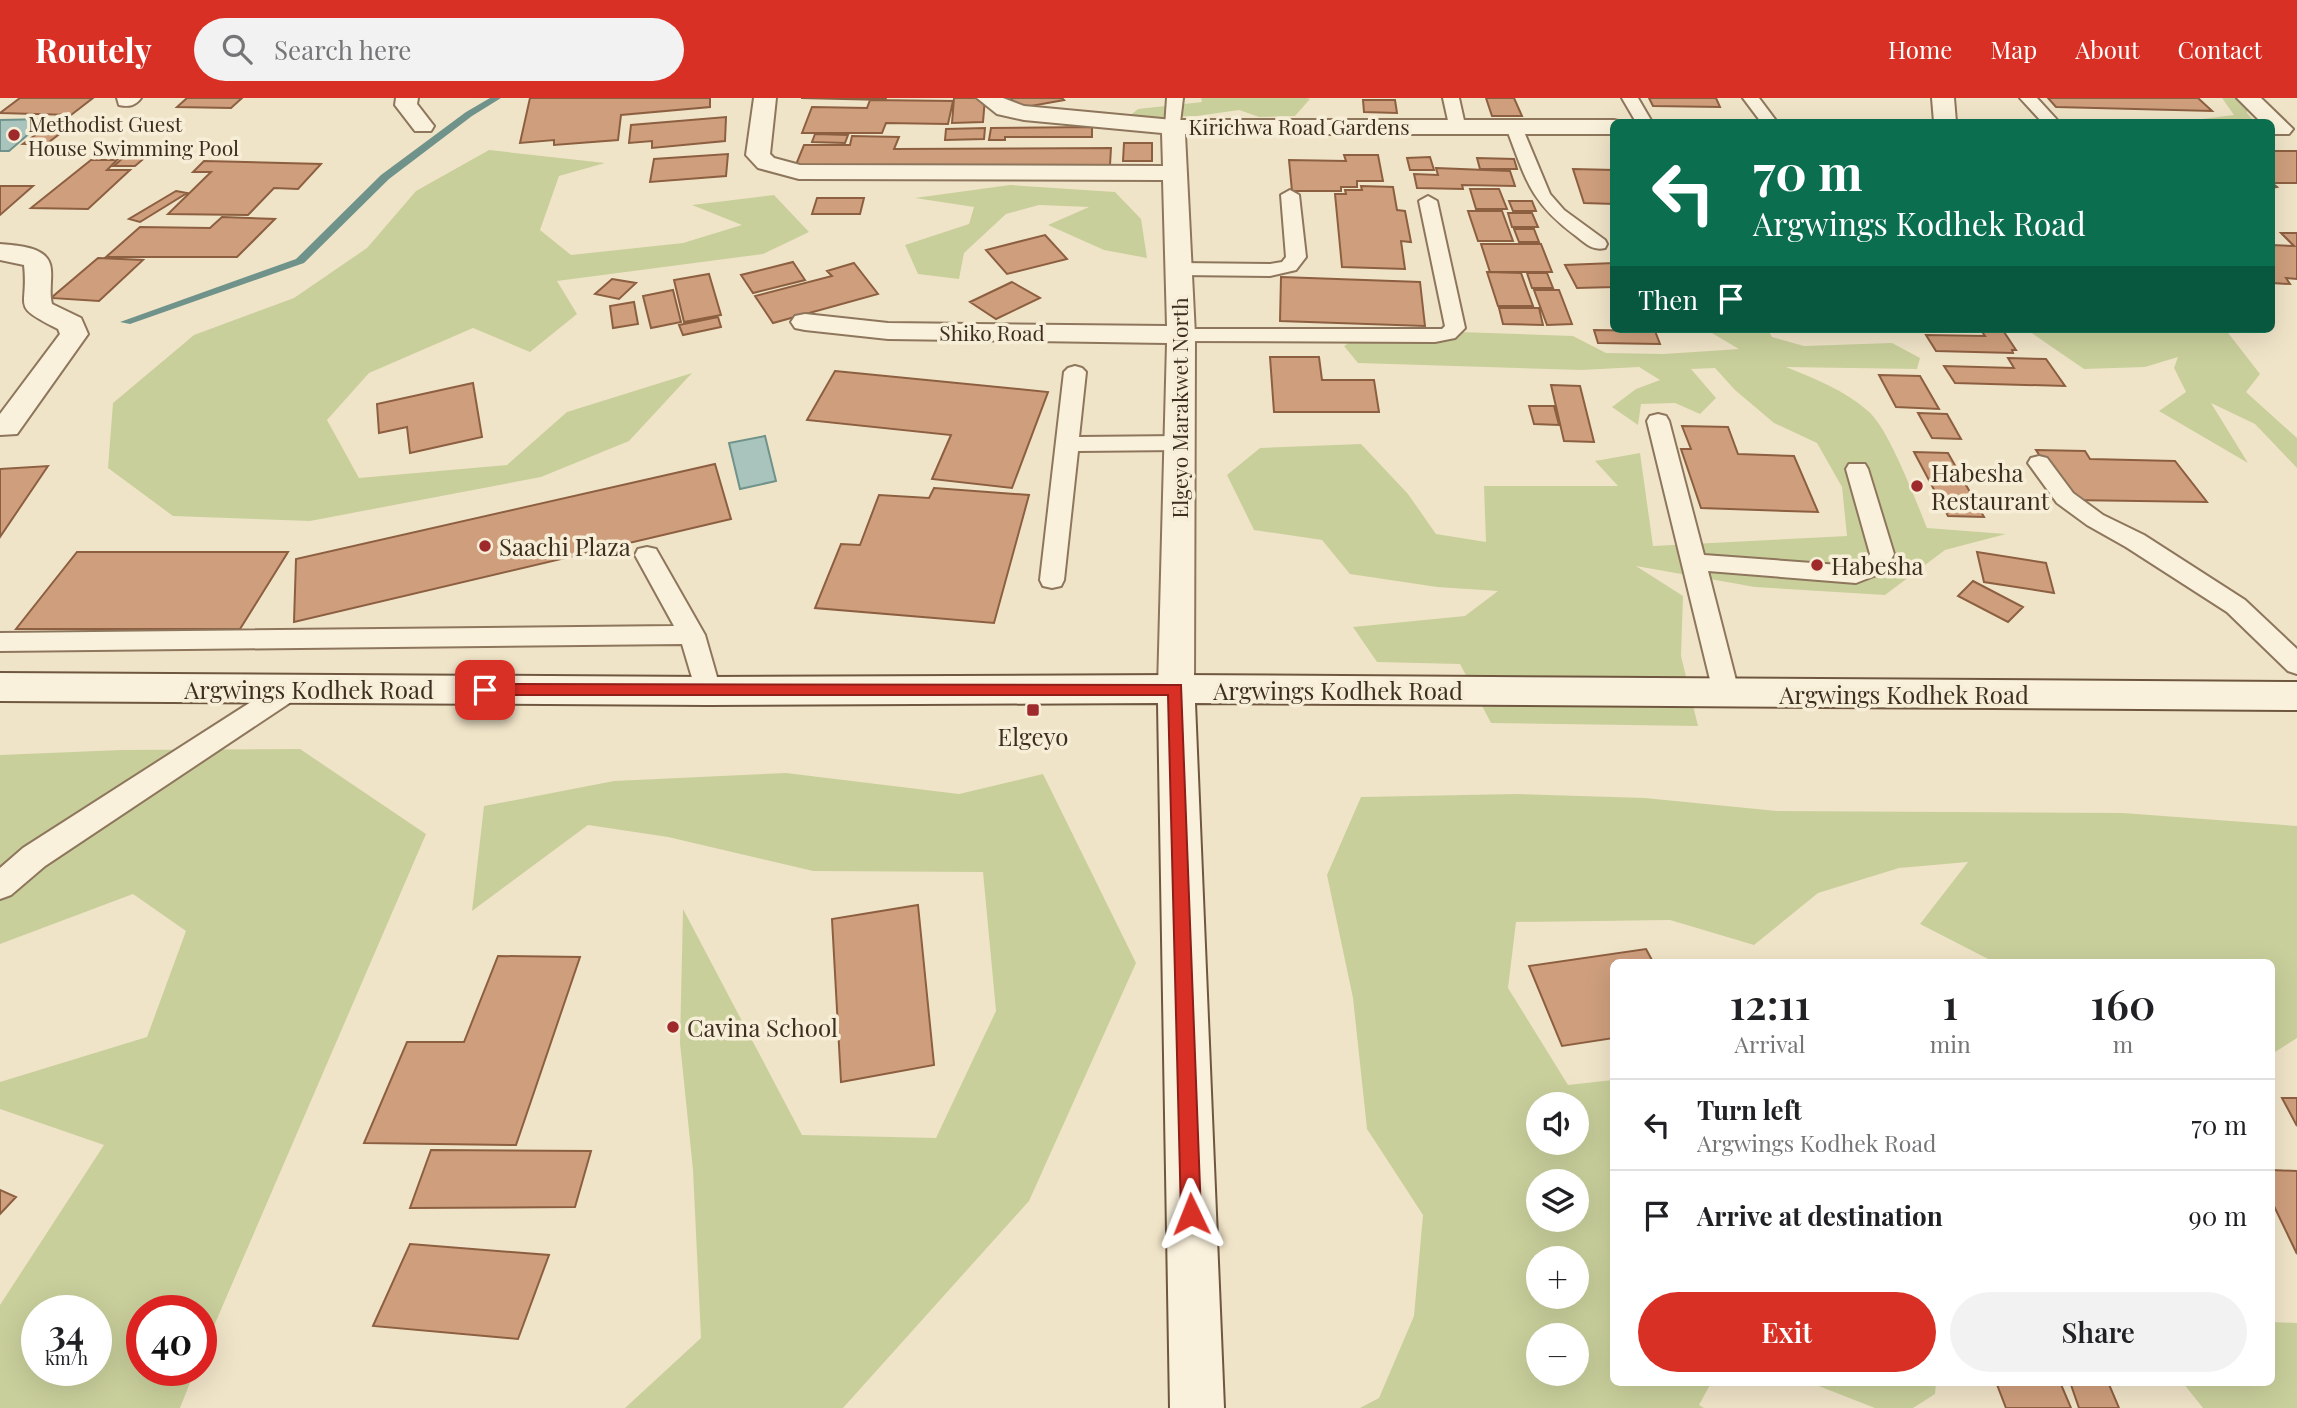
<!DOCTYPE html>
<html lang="en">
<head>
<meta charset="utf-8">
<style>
  :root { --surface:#fff; --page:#f2f2f2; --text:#202124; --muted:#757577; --line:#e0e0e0; --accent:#d93025 }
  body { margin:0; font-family:"Playfair Display",serif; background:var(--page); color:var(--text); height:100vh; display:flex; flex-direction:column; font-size:26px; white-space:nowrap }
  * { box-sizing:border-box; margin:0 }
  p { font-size:23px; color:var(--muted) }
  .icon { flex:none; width:38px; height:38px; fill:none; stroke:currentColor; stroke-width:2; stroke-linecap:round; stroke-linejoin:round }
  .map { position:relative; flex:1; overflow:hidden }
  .drawer { position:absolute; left:1610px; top:861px; width:665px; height:427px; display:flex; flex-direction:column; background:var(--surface); border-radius:10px; box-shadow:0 7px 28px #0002 }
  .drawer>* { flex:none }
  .top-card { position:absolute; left:1610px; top:21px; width:665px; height:214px; border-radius:10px; box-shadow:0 7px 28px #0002; background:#0b6e4f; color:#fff; overflow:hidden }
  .fabs { position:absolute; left:1526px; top:994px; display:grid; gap:14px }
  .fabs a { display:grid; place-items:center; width:63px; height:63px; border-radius:50%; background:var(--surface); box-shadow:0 7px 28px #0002; font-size:35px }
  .speed { position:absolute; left:21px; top:1197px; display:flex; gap:14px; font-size:35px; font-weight:700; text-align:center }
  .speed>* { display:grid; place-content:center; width:91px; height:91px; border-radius:50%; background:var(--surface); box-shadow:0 7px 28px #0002; line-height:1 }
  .speed small { font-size:18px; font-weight:400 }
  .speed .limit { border:10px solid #d22; background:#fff; color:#111 }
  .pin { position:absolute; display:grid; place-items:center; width:60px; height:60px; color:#fff; margin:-30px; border-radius:14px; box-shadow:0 4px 10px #0006 }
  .me { position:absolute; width:77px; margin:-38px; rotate:358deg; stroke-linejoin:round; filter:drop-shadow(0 0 5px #0008) }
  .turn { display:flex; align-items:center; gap:24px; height:147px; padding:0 28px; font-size:32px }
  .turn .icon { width:91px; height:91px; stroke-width:2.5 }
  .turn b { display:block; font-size:49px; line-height:60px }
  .then { display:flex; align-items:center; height:66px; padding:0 28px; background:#0003; gap:14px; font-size:26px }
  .eta { display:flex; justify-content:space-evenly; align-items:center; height:119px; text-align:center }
  .eta b { font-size:42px; font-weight:600; line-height:49px }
  .cta { display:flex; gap:14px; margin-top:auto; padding:14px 28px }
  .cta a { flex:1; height:80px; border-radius:42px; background:var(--accent); color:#fff; font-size:28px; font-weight:600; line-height:80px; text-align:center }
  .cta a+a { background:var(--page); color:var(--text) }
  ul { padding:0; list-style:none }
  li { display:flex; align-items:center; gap:21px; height:91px; padding:0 28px; border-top:2px solid var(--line) }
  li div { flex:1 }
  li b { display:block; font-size:26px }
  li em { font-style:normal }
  header { display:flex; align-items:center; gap:42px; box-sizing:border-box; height:98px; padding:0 35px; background:var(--accent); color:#fff }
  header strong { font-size:33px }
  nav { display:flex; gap:38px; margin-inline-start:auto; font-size:24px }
  .search { width:490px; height:63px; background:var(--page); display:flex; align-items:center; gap:18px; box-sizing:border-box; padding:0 24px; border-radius:38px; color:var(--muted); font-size:26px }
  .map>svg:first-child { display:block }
  .green { fill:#c9cf9b; fill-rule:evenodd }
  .water { fill:#a9c4bc; stroke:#6f938a; stroke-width:2 }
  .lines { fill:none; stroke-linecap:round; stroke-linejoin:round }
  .stream { fill:#6f938a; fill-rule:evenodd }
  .building { fill:#cf9f7d; stroke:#8d5f41; stroke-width:2 }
  .lane-casing { stroke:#8d765c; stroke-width:4 }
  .street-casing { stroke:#8d765c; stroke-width:4 }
  .secondary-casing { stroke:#6f573f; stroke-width:4 }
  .lane { fill:#faf1dc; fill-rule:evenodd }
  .street { fill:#faf1dc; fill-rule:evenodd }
  .secondary { fill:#faf1dc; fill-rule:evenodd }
  .route { fill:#d93025; stroke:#8d1f18; stroke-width:2 }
  .poi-dot { fill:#9e2a2b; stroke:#f7eed8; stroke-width:2.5 }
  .labels { text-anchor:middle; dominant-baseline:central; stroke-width:7; stroke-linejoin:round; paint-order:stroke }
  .far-poi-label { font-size:21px; fill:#3d2e20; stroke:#f7eed8; text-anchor:start }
  .far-street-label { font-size:21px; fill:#3d2e20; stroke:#f7eed8 }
  .poi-label { font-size:24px; fill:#3d2e20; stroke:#f7eed8; text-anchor:start }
  .street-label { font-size:24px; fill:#3d2e20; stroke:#f7eed8 }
</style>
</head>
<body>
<header>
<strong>Routely</strong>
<div class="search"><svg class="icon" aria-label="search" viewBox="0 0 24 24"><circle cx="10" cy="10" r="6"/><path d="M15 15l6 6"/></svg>Search here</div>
<nav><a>Home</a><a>Map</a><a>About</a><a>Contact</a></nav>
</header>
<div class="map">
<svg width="2297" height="1310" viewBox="0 0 2297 1310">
  <rect width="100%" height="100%" fill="#f0e4c8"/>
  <!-- green -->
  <path class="green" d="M1201 0H1306L1310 1 1295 18 1259 19 1239 12 1197 18 1127 20 1138 11 1202 4Z
    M2222 0H2248L2247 15 2255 24 2202 21 2234 17Z
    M489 52 605 65 559 78 540 132 571 157 683 145 742 127 692 107 774 97 809 134 763 156 557 183 577 216 530 254 473 230 369 275 327 322 359 380 507 367 567 314 692 275 629 343 541 379 310 423 173 418 108 370 113 305 194 237 294 200 367 150 416 93Z
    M1010 87 1115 94 1141 121 1147 160 1104 152 1048 127 1089 109 1039 107 1006 116 964 155 959 181 918 176 905 147 969 126 974 109 915 100Z
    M1371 231 1573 238 1606 255 1664 256 1739 251 1705 231H1768L1772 239 1804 248 1892 245 1920 260 1917 271 1786 269C1816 281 1844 292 1868 313 1888 329 1916 403 1927 430L2006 436 1945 452 1885 497 1755 489 1636 468 1683 498 1681 558 1698 628 1491 625 1460 566 1377 564 1353 529 1465 518 1498 493 1437 489 1350 476 1322 442 1254 432 1227 377 1260 350 1361 346 1408 396 1436 436 1486 444 1484 388H1618L1595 363 1640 355 1653 448 1847 438 1842 389 1817 345 1774 325 1735 292 1715 270 1691 271 1716 300 1700 316 1675 305 1641 306 1638 327 1612 309 1636 291 1660 282 1639 269 1581 272 1358 265 1344 248Z
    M2026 231H2225L2260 276 2246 294 2297 340V370L2255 326 2211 305 2248 365 2159 313 2186 294 2174 270 2178 259 2145 269 2084 271Z
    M300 651 426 736 201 1258V1213H142V1272H195L180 1310H0V1207L104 1047 0 1011V984L147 939 186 833 133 796 0 846V657L121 652ZM37 1213H96V1272H37Z
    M786 675 959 696 1043 676 1136 865 1029 1103 843 1310H625L701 1240 693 1072 680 945 683 811 802 1037 936 1040 996 913 983 774 813 773 668 739 588 727 472 813 484 708 614 683Z
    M1516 696 1645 700 1777 713 2123 715 2297 728V940L2272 956V864H1994L1920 826 1968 764 1899 770 1818 795 1754 847 1670 822 1516 824 1508 890 1568 987 1613 982 1614 1284 1711 1285 1699 1307 1704 1310H1360L1379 1300 1414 1218 1423 1117 1367 1031 1353 900 1327 777 1361 699ZM1577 1006V1045H1538V1006ZM1577 1083V1122H1538V1083ZM1577 1160V1199H1538V1160ZM1538 1237H1577V1276H1538Z
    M2272 1224 2297 1225V1310H2203L2183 1285 2272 1284Z
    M1811 1285H1936L1935 1296 1913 1310H1875Z"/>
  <!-- water -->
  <path class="water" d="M46 21 9 53H0V22Z
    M765 338 776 383 740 391 729 345Z"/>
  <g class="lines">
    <!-- stream -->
    <path class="stream" d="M490 0H501L472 18 389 81 304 165 130 226 120 224 296 161 381 77 466 14Z"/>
  </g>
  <!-- building -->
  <path class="building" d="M20 0H93L71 17 0 15Z
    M187 0H242L231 10 177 9Z
    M530 0H710V9L621 17 618 42 554 47V42L520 45Z
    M801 0H886L885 2Z
    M954 0H985L983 24 952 25Z
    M1010 0H1062L1064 2 1020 10Z
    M1486 0H1514L1522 18H1492Z
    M1649 0H1716L1720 9 1653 8Z
    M2048 0H2198L2212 13 2056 9Z
    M870 2 953 3 948 26 886 25 882 35H802L812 9 867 10Z
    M1363 2H1395L1397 15 1364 14Z
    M726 19 725 43 652 50V43L629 45 631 27Z
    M1092 29V39H1005V42H989L991 30Z
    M45 30 66 31 45 47 23 46Z
    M985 30 984 41 945 42 946 31Z
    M815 36 848 37 845 45 812 44Z
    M852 38 899 39 894 51 1111 50 1110 67H1058V71L795 69 804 47H850Z
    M1124 45H1152V63H1123Z
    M2272 53H2297V85H2272L2277 89 2272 90Z
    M127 56H149L135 68H114Z
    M728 56 726 78 650 84 654 61Z
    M1344 57H1378L1383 83H1357V89H1341V93H1292L1289 62 1346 63Z
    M1430 59 1434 72H1410L1407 60Z
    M1477 60 1514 61 1517 71H1480Z
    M91 62H117L107 72H130L88 111 31 110Z
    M204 63 321 66 298 91 274 90 248 117 168 116 211 74H193Z
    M1436 70 1510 73 1515 88 1462 87 1463 91 1417 90 1414 76 1438 77Z
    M1573 71 1614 72V106L1584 105Z
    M0 88H33L0 117Z
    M1361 88 1393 89 1397 112 1405 113 1411 144 1401 143 1405 171 1342 169 1335 96H1346L1345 92H1362Z
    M1470 91H1499L1507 111H1476Z
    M176 93 187 95 140 124 129 121Z
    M817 100H864L860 116H812Z
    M1509 103H1532L1536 113H1513Z
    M1468 113H1502L1513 143H1478Z
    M1508 115H1532L1538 129H1512Z
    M222 119 275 121 237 159H106L140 129 210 130Z
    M1514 131H1534L1539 144H1519Z
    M2281 135H2297V181L2286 180 2290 186 2272 185V147L2294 148Z
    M1045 137 1067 161 1007 176 986 152Z
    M1481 146H1541L1552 174H1490Z
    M98 160 143 162 99 203 51 200Z
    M793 164 805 182 753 195 741 177Z
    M854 165 878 196 773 225 755 198 832 178 827 173Z
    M1614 165V189L1577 190 1565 167Z
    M1487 174 1521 175 1533 208H1498Z
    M1527 175H1547L1553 190H1532Z
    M709 176 721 217 684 224 674 182Z
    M1281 179 1420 184 1425 228 1280 223Z
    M612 181 636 185 619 201 595 196Z
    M1012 184 1040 200 996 221 970 204Z
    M673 192 681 224 651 230 643 198Z
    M1534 192H1559L1572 226 1547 227Z
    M634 204 638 226 613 230 610 208Z
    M1499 210H1539L1543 227 1503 226Z
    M718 219 721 229 683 237 679 227Z
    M1980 231H2002L2016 252H2012L2013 255 1936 253 1926 237 1985 238Z
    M1594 232 1655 233 1660 246 1598 245Z
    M1270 259H1319L1322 282H1374L1379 314H1274Z
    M2008 260 2046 261 2065 288 1955 285 1944 268 2014 270Z
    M835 273 1048 294 1012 390 932 381 951 337 807 322Z
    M1879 277 1920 278 1939 311 1896 309Z
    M473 285 482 339 410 355 407 329 379 335 377 306Z
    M1551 287 1580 288 1594 344 1564 343Z
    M1529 308H1554L1559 327 1534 326Z
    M1918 315 1947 316 1961 341 1932 340Z
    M1682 328 1728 329 1738 356 1794 358 1818 414 1701 410 1681 351H1691Z
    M2036 352 2085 353 2090 361 2175 363 2207 404 2069 402Z
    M1914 354 1948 355 1984 419 1948 418Z
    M715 366 731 421 294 524 296 461Z
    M48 368 0 439V371Z
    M934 390 1029 397 994 525 815 510 841 446 860 447 879 397 929 400Z
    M77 454H288L240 531H16Z
    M1977 454 2046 465 2054 495 1984 484Z
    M1973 483 2023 509 2008 524 1958 498Z
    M918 807 934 967 841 984 832 821Z
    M1646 851 1653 864H1614V940L1562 948 1529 868Z
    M498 858 580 859 516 1047 364 1045 407 944H464Z
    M2282 1000H2297V1028Z
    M431 1052 591 1053 575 1109 410 1110Z
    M2272 1072 2297 1073V1156L2272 1104Z
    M0 1092 16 1099 0 1116Z
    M410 1146 549 1157 518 1241 373 1228Z
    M1996 1284H2060L2071 1310H2006Z
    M2070 1284H2108L2119 1310H2079Z"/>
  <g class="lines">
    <!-- lane casing -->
    <g class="lane-casing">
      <path id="lane" d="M1167 0H1183L1179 33H1167L1165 29Z
        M1443 0H1459L1465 27 1463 31 1457 32 1449 27Z
        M1622 0H1638L1652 24H1636Z
        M1743 0H1759L1777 24H1761Z
        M2020 0H2037L2059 24H2042Z
        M1514 24 1522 29 1550 96 1564 112 1605 142 1607 146 1605 150C1592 153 1585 145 1576 138 1529 103 1526 81 1506 29Z
        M1290 92 1299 97 1306 159 1296 172 1270 178 1179 177 1169 171 1179 165 1270 166 1282 164 1286 159 1281 97Z
        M1428 98 1437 103 1465 230 1455 240 1435 244 1181 243 1174 241 1171 237 1174 233 1181 231H1442L1445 228 1419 103Z
        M1075 268 1082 270 1086 274 1079 339 1179 338 1187 340 1190 345 1187 350 1179 352 1078 353 1064 482 1061 488 1052 490 1043 488 1040 482 1064 274 1068 270Z
        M1658 316 1666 318 1669 323 1704 457 1853 468 1866 462 1870 456 1846 371 1849 366H1865L1868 371 1894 456 1884 474 1856 485 1708 473 1739 594 1736 601 1726 604 1716 601 1713 594 1647 323 1650 318Z
        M2039 358 2047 360 2073 395 2103 417 2144 437 2245 502 2297 551V576L2288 573 2227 514 2126 449 2087 427 2057 405 2028 365 2031 360Z
        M647 449 656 451 705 537 721 593 718 600 708 603 698 600 682 546 0 553V535L674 528 635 457 638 451Z
        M291 581 300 584 304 591 300 598 45 768 11 797 0 801V770L23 750 282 584Z"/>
    </g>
    <!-- street casing -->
    <g class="street-casing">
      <path id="street" d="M117 0H141C135 8 129 9 119 7Z
        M396 0H418L417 6 434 28 431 33H415L395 7Z
        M754 0H776L770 56 774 60 800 67 1163 68 1162 35 1024 22 997 16 977 0H1003L1024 8 1173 22H1614L1622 24H1614V36H1185L1195 237 1194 591 1189 601 1176 605 1163 601 1158 591 1167 245 888 241 805 232 795 230 791 224 795 218 805 216 888 225 1167 228 1163 82 799 81 758 70 746 57Z
        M1932 0H1954L1956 24H1934Z
        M2237 0H2261L2293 31 2289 36H2273L2272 24H2261Z
        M0 146C18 148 50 148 51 172 52 183 49 194 52 206L81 220 88 236 17 336 0 337V316L60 236 58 231C9 206 29 212 24 167L0 162Z"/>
    </g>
    <!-- secondary casing -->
    <g class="secondary-casing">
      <path id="secondary" d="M0 575 708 579 1176 577 2297 584V612L1195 605 1224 1310H1170L1158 605 708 607 0 603Z"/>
    </g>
    <!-- lane -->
    <use href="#lane" class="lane"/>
    <!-- street -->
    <use href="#street" class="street"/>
    <!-- secondary -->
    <use href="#secondary" class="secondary"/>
  </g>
  <!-- route -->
  <path class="route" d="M485 586 1181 587 1201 1116 1198 1124 1191 1127 1184 1124 1181 1116 1168 597H485L478 592Z"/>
  <!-- markers -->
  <g class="poi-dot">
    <circle cx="14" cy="37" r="7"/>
    <circle cx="1917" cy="388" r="7"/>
    <circle cx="485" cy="448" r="7"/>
    <circle cx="1817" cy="467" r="7"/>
    <rect x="1026" y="605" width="14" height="14" rx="3.5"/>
    <circle cx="673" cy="929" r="7"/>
  </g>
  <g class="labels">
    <!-- far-poi labels -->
    <g class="far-poi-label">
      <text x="28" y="25">Methodist Guest<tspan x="28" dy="24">House Swimming Pool</tspan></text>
    </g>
    <!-- far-street labels -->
    <g class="far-street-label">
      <text x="1299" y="28">Kirichwa Road Gardens</text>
      <text x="992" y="234">Shiko Road</text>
      <text transform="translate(1179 310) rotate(-90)">Elgeyo Marakwet North</text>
    </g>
    <!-- poi labels -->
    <g class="poi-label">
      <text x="1931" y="374">Habesha<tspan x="1931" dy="28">Restaurant</tspan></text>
      <text x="499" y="448">Saachi Plaza</text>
      <text x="1831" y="467">Habesha</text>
      <text x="1033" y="638" text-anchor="middle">Elgeyo</text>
      <text x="687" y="929">Cavina School</text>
    </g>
    <!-- street labels -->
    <g class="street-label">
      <text x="309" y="591">Argwings Kodhek Road</text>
      <text x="1338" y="592">Argwings Kodhek Road</text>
      <text x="1904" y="596">Argwings Kodhek Road</text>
    </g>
  </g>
</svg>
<div class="fabs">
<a><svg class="icon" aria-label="sound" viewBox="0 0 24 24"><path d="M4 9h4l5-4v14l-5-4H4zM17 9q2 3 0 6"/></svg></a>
<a><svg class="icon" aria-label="layers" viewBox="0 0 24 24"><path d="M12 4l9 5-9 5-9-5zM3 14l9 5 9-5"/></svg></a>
<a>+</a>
<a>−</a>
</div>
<div class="speed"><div>34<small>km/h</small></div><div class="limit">40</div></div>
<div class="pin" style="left:485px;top:592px;background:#d93025"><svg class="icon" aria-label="arrive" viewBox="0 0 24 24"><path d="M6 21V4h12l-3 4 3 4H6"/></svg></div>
<svg class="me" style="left:1191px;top:1116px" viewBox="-20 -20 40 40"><path d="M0-17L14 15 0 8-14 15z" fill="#d93025" stroke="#fff" stroke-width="4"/></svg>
<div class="top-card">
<div class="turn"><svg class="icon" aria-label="left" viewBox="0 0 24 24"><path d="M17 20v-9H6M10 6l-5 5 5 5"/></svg><div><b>70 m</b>Argwings Kodhek Road</div></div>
<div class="then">Then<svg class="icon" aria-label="arrive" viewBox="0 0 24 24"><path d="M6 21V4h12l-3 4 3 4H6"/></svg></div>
</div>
<section class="drawer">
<div class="eta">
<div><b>12:11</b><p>Arrival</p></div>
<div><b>1</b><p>min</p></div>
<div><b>160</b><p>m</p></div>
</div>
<ul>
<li><svg class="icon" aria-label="left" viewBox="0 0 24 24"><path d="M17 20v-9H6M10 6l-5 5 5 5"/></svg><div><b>Turn left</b><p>Argwings Kodhek Road</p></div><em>70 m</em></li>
<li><svg class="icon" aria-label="arrive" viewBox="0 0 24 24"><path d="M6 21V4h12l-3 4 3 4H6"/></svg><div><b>Arrive at destination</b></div><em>90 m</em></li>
</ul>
<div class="cta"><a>Exit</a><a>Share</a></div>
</section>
</div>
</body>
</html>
